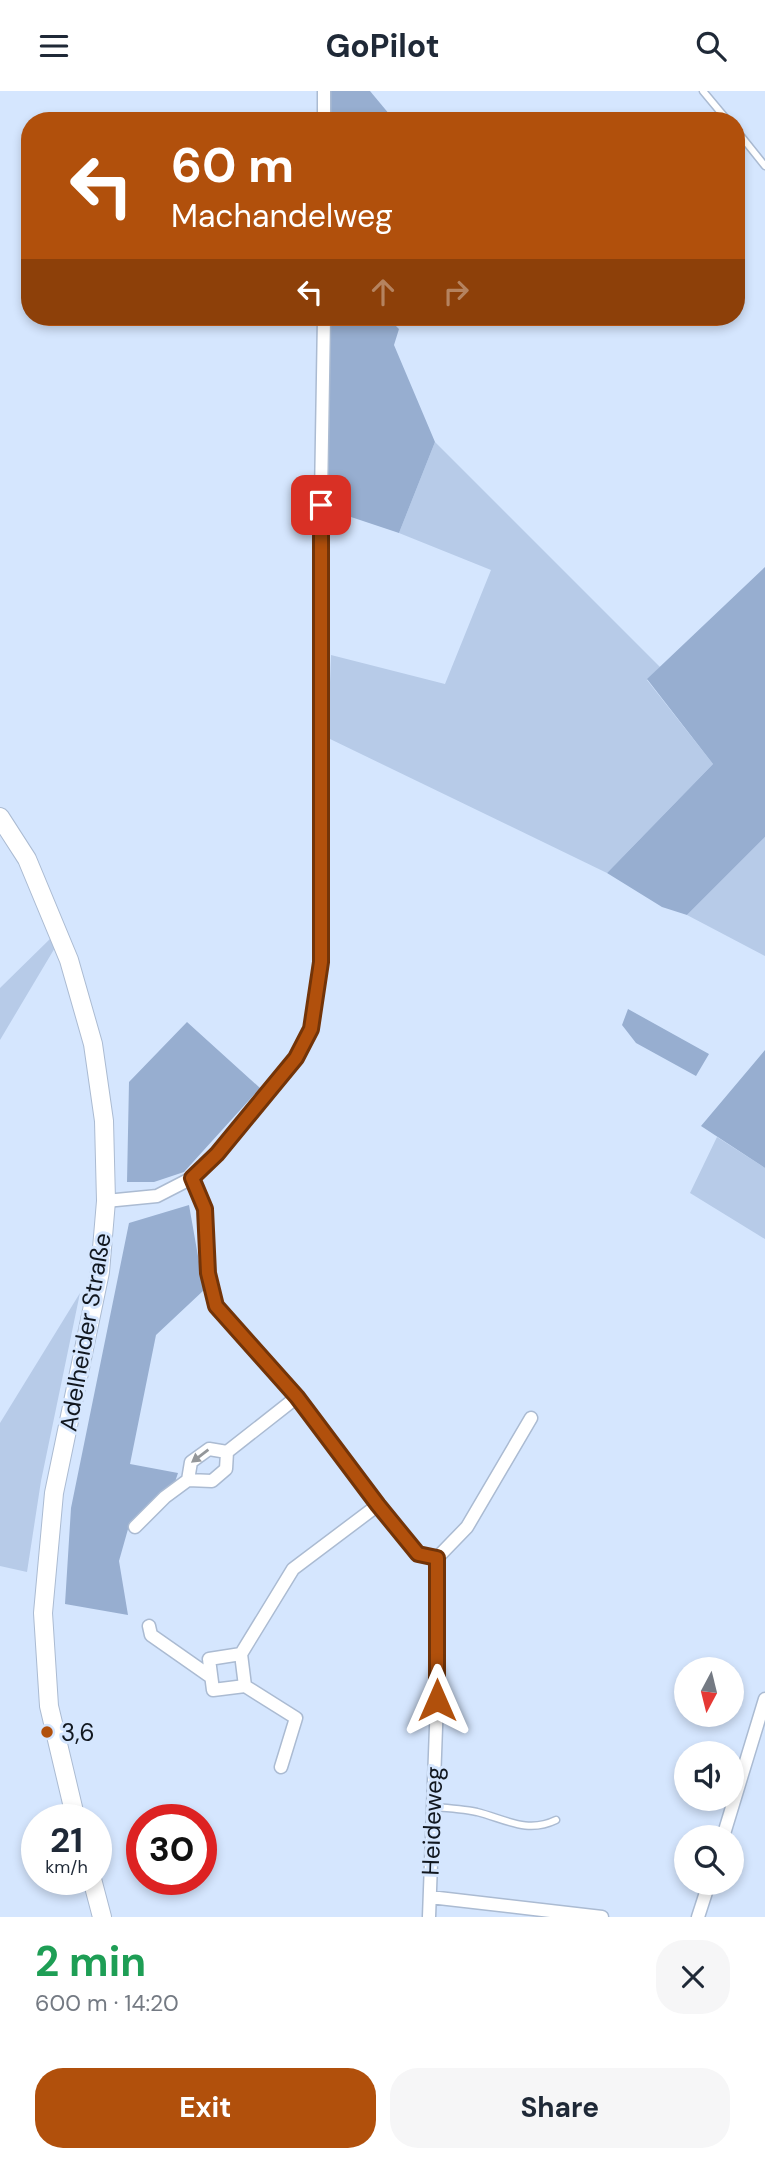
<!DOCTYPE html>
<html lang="en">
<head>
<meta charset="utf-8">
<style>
  :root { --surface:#fff; --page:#f6f6f7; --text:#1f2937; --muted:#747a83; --accent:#b1500c }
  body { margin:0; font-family:"DM Sans",sans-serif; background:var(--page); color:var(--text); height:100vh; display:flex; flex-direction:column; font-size:26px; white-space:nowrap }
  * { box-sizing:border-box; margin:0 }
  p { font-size:23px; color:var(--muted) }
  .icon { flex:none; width:38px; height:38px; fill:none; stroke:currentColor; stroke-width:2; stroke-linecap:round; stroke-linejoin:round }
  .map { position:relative; height:1826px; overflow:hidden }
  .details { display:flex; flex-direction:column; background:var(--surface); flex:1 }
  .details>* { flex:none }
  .guide { position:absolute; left:21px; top:21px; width:724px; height:214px; border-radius:28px; box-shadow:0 4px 10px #0003; background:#b1500c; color:#fff; overflow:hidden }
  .needle { width:46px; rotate:187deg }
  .fabs { position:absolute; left:674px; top:1566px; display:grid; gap:14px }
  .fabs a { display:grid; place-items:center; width:70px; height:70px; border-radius:50%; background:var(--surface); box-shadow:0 4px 10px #0003; font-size:35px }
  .speed { position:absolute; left:21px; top:1713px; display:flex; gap:14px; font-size:35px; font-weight:700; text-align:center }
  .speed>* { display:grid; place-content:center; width:91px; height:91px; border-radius:50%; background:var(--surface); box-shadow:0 4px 10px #0003; line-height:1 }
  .speed small { font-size:18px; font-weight:400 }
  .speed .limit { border:10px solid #d22; background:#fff; color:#111 }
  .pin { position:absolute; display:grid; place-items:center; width:60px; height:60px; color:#fff; margin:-30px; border-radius:14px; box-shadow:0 4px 10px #0006 }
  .me { position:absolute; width:77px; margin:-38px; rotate:0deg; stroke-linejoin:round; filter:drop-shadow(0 0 5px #0008) }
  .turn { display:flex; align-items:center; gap:24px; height:147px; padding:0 35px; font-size:32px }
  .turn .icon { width:91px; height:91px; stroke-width:2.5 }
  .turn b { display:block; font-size:49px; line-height:60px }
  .lanes { display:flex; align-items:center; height:66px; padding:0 35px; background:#0003; justify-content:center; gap:35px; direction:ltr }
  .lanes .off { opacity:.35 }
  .round { display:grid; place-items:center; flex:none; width:74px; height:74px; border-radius:28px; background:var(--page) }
  .summary { display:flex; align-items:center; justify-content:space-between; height:119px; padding:0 35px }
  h1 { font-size:42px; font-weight:700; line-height:52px; color:#1e9e55 }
  .primary-button { display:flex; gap:14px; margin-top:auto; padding:14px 35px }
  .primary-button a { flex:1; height:80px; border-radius:28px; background:var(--accent); color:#fff; font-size:28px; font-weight:700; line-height:80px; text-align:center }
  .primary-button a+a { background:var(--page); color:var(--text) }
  header { display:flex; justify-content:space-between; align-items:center; height:91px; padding:0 35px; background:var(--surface); font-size:32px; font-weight:700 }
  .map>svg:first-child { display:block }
  .green { fill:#b7cbe8 }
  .forest { fill:#97aed0 }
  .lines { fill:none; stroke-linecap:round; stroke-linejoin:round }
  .lane-casing { stroke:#abbbd2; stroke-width:9 }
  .street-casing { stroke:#abbbd2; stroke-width:15 }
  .secondary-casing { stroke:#abbbd2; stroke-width:20 }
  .lane { stroke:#fff; stroke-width:6 }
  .street { stroke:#fff; stroke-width:12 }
  .secondary { stroke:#fff; stroke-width:18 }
  .oneway { fill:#94979a }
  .route-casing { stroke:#733408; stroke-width:18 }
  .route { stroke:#b1500c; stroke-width:12 }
  .poi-dot { fill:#b1500c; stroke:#d5e6fe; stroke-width:2.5 }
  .labels { text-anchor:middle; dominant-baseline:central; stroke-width:6; stroke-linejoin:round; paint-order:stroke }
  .street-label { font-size:24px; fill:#11171f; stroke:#d5e6fe }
  .poi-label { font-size:24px; fill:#11171f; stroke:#d5e6fe; text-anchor:start }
</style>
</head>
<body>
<header><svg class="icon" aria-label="menu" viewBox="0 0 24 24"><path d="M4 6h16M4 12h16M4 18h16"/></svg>GoPilot<svg class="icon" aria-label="search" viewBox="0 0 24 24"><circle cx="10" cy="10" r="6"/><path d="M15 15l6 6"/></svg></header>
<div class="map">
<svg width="765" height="1826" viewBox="0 0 765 1826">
  <rect width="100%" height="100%" fill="#d5e6fe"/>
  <!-- green -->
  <path class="green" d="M435 351 660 576 647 589 713 673 607 782 328 647 331 564 445 593 491 479 399 442Z
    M765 746V865L687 824Z
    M53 845 56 855 0 949V897Z
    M717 1046 765 1077V1148L690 1102Z
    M80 1202 41 1390 27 1481 0 1475V1332Z"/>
  <!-- forest -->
  <path class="forest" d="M330 0H370L395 30H330Z
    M328 226H387L399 238 394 254 435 351 399 442 327 418Z
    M765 476V746L687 824 662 816 607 782 713 673 647 588Z
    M628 918 709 963 696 985 636 952 622 934Z
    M187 931 260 997 184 1081 154 1091H127L129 991Z
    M765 959V1077L701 1035Z
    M189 1114 204 1199 156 1244 130 1373 178 1382 175 1391 130 1431 119 1470 128 1524 65 1513 71 1417 129 1132Z"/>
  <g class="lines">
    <!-- lane casing -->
    <g class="lane-casing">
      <path id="lane" d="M703 0 728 30
        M737 40 765 75
        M433 1716C448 1717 463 1718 477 1721 505 1728 527 1743 556 1729"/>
    </g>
    <!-- street casing -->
    <g class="street-casing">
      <path id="street" d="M324 0V30
        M192 1087 205 1118 208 1182 216 1215 297 1306 378 1414 418 1463 437 1467
        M106 1110 157 1105 192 1087 217 1063 296 967 311 938 321 871 320 467 324 226
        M188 1389 191 1371 209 1358 227 1361 297 1306
        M135 1436 165 1406 188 1389 212 1390 226 1378 227 1361
        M149 1535 151 1544 211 1586
        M241 1563 209 1568 213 1599 245 1595 241 1563 293 1478 378 1414
        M245 1595 296 1627 281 1676
        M723 1746 765 1608
        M430 1806 602 1826
        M429 1826 437 1609V1467L467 1436 531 1327
        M698 1826 709 1792"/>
    </g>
    <!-- secondary casing -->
    <g class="secondary-casing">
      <path id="secondary" d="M0 726 27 768 69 869 93 953 104 1030 106 1110 100 1181 54 1402 43 1522 49 1615 76 1729
        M92 1788 102 1826"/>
    </g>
    <!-- lane -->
    <use href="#lane" class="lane"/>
    <!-- street -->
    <use href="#street" class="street"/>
    <!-- secondary -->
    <use href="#secondary" class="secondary"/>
  </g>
  <!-- one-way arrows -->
  <defs><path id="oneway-solid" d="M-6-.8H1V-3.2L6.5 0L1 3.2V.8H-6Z" transform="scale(1.75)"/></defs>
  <use class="oneway" href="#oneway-solid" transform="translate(200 1365) rotate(143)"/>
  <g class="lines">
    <!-- route casing -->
    <g class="route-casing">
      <path id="route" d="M321 414V871L311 938 296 967 217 1063 192 1087 205 1118 208 1182 216 1215 297 1306 378 1414 418 1463 437 1467V1609"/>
    </g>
    <!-- route -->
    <use href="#route" class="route"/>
  </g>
  <!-- markers -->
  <circle class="poi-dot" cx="47" cy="1641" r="7"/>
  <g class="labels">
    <!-- street labels -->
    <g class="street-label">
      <text transform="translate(85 1241) rotate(-80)">Adelheider Straße</text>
      <text transform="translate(432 1730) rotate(-88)">Heideweg</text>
    </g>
    <!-- poi labels -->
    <g class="poi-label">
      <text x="61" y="1641">3,6</text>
    </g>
  </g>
</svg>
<div class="fabs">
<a><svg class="needle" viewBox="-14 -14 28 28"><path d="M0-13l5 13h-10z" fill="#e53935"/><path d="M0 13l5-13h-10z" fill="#747a83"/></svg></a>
<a><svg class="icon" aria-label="sound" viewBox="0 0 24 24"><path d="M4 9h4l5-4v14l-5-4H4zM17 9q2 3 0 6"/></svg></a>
<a><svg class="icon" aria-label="search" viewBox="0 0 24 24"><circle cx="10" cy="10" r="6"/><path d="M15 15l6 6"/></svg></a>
</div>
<div class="speed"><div>21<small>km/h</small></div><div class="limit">30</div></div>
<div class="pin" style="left:321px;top:414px;background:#d93025"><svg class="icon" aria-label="arrive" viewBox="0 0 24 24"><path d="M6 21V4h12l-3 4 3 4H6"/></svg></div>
<svg class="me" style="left:437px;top:1609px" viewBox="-20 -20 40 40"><path d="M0-17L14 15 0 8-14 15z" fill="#b1500c" stroke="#fff" stroke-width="4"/></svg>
<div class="guide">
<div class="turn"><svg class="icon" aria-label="left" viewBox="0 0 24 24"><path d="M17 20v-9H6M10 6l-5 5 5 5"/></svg><div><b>60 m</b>Machandelweg</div></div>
<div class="lanes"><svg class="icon" aria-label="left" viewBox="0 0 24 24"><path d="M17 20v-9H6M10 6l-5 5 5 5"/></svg><svg class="icon off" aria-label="ahead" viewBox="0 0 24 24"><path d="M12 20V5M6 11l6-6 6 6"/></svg><svg class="icon off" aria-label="right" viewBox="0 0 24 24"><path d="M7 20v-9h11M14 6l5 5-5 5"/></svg></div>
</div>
</div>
<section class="details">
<div class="summary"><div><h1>2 min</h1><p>600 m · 14:20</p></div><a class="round"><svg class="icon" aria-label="close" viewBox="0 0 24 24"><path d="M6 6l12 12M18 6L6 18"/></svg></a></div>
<div class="primary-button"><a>Exit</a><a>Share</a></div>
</section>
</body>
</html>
